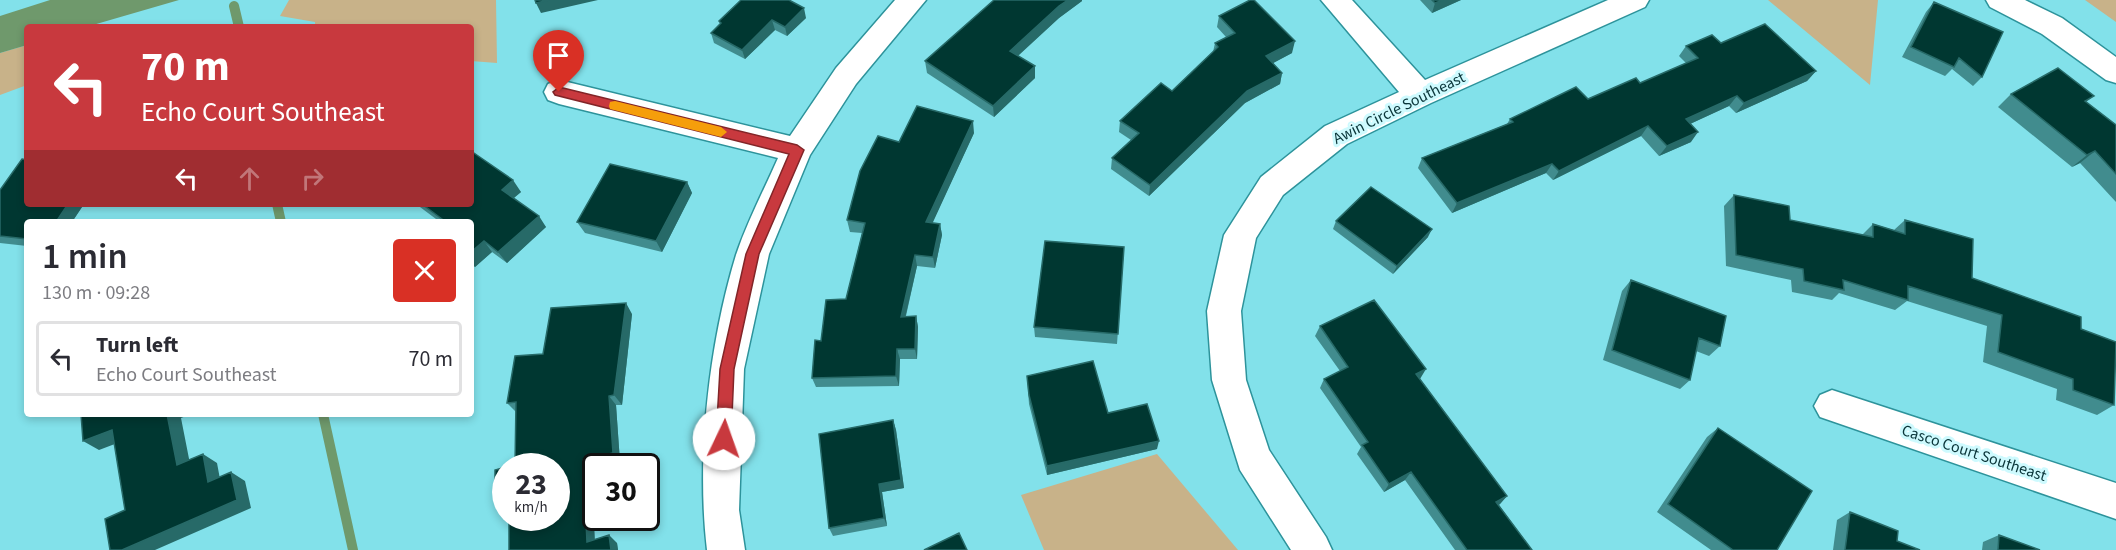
<!DOCTYPE html>
<html lang="en">
<head>
<meta charset="utf-8">
<style>
  :root { --surface:#fff; --page:#f2f2f3; --text:#2b2b33; --muted:#7c7c81; --line:#e1e1e2 }
  body { margin:0; font-family:"Source Sans 3",sans-serif; background:var(--page); color:var(--text); height:100vh; display:flex; flex-direction:column; font-size:22px; white-space:nowrap }
  * { box-sizing:border-box; margin:0 }
  p { font-size:20px; color:var(--muted) }
  .icon { flex:none; width:33px; height:33px; fill:none; stroke:currentColor; stroke-width:2; stroke-linecap:round; stroke-linejoin:round }
  .map { position:relative; flex:1; overflow:hidden }
  .details { position:absolute; left:24px; top:219px; width:450px; height:198px; display:flex; flex-direction:column; background:var(--surface); border-radius:6px; box-shadow:0 3px 9px #0003 }
  .details>* { flex:none }
  .banner { position:absolute; left:24px; top:24px; width:450px; height:183px; border-radius:6px; box-shadow:0 3px 9px #0003; background:#c8393e; color:#fff; overflow:hidden }
  .speed { position:absolute; left:492px; top:453px; display:flex; gap:12px; font-size:30px; font-weight:700; text-align:center }
  .speed>* { display:grid; place-content:center; width:78px; height:78px; border-radius:50%; background:var(--surface); box-shadow:0 3px 9px #0003; line-height:1 }
  .speed small { font-size:15px; font-weight:400 }
  .speed .limit { border:3px solid #111; border-radius:9px; background:#fff; color:#111 }
  .pin { position:absolute; display:grid; place-items:center; width:51px; height:51px; color:#fff; margin:-62px -26px; border-radius:50% 50% 50% 0; rotate:-45deg; box-shadow:0 0 6px #0007 }
  .pin .icon { rotate:45deg }
  .me { position:absolute; width:66px; margin:-33px; rotate:3deg; stroke-linejoin:round; filter:drop-shadow(0 0 4px #0008) }
  .turn { display:flex; align-items:center; gap:21px; height:126px; padding:0 18px; font-size:27px }
  .turn .icon { width:78px; height:78px; stroke-width:2.5 }
  .turn b { display:block; font-size:42px; line-height:51px }
  .lanes { display:flex; align-items:center; height:57px; padding:0 18px; background:#0003; justify-content:center; gap:30px; direction:ltr }
  .lanes .off { opacity:.35 }
  .round { display:grid; place-items:center; flex:none; width:63px; height:63px; border-radius:6px; background:var(--page) }
  .summary { display:flex; align-items:center; justify-content:space-between; height:102px; padding:0 18px }
  h1 { font-size:36px; font-weight:600; line-height:45px }
  ul { padding:0; list-style:none }
  li { display:flex; align-items:center; gap:18px; height:75px; margin:0 12px 9px; padding:0 6px; border:3px solid var(--line); border-radius:6px }
  li div { flex:1 }
  li b { display:block; font-size:22px }
  li em { font-style:normal }
  .map>svg:first-child { display:block }
  .green { fill:#c8b289 }
  .water { fill:#6f996c }
  .lines { fill:none; stroke-linecap:round; stroke-linejoin:round }
  .stream { stroke:#6f996c; stroke-width:10 }
  .minor-casing { stroke:#2d939b; stroke-width:3 }
  .minor { fill:#fff; fill-rule:evenodd }
  .wall { fill:#418c8e }
  .shaded-wall { fill:#276a68 }
  .building { fill:#003731; stroke:#276a68; stroke-width:1.5 }
  .route { fill:#c8393e; stroke:#822528; stroke-width:1.5 }
  .slow { fill:#f59e0b }
  .labels { text-anchor:middle; dominant-baseline:central; stroke-width:6; stroke-linejoin:round; paint-order:stroke }
  .street-label { font-size:16px; fill:#0a3539; stroke:#cefafe }
</style>
</head>
<body>
<div class="map">
<svg width="2116" height="550" viewBox="0 0 2116 550">
  <rect width="100%" height="100%" fill="#82e1ea"/>
  <!-- green -->
  <path class="green" d="M289 0H496L497 63 471 61V27H315V22L280 16Z
    M1768 0H1878L1870 85Z
    M2085 0H2116V22Z
    M27 45V85L0 95V53Z
    M1157 454 1238 550H1044L1021 495Z"/>
  <!-- water -->
  <path class="water" d="M50 0H179L86 27H27V45L0 53V16Z"/>
  <g class="lines">
    <!-- stream -->
    <path class="stream" d="M234 6 239 27
      M277 204 281 222
      M323 414 353 550"/>
    <!-- minor casing -->
    <g class="minor-casing">
      <path id="minor" d="M895 0H926L856 84 810 155 769 254 744 369 739 510 745 550H707C696 458 709 344 736 255 747 222 764 190 778 158L559 104 548 100 544 92 548 84 559 80 790 136 836 68Z
        M1321 0H1352L1425 80 1608 0H1649L1645 7 1431 103 1347 144 1283 195 1256 238 1241 311 1246 380 1269 450 1326 537 1332 550H1291L1240 470 1212 380 1207 311 1224 235 1261 177 1325 126 1399 92Z
        M1986 0H2025L2062 18 2116 57V83L2106 80 2042 34 1990 7Z
        M1832 390 2116 483V519L1820 417 1814 406 1820 395Z"/>
    </g>
    <!-- minor -->
    <use href="#minor" class="minor"/>
  </g>
  <!-- wall -->
  <path class="wall" d="M994 0H1082V1L1059 18 1018 56 1035 66V78L994 117 927 73 925 61Z
    M1420 0H1461L1432 13Z
    M1934 2 1982 77 1973 86 1952 69 1945 76 1902 57 1926 12Z
    M1219 16 1292 53 1273 63 1282 73 1280 84 1245 103 1149 196 1111 169 1112 158 1131 140 1119 132 1120 121 1172 91 1213 52 1215 43 1226 37 1217 27Z
    M806 18 787 36 775 30 745 59 714 43 711 33 720 25 719 21Z
    M1721 43 1816 71 1807 81 1736 113 1729 106 1690 124 1691 142 1659 156 1641 136 1553 180 1546 173 1452 213 1418 168 1422 158 1507 124 1510 119 1588 99 1640 83 1686 63 1679 56 1686 46Z
    M2011 94 2094 96 2086 102 2116 125V202L2080 163 2072 167 1998 107Z
    M974 133 932 223 940 224 942 235 935 268 917 266 906 316H916L918 327 917 359H900L899 386 816 387 812 378 821 341 846 299 862 233 850 232 847 220 899 142Z
    M471 148 472 152 521 192 514 198 546 227 507 263 492 252 475 267 471 264V222H440L416 204H471Z
    M687 182 692 193 662 252 585 233 577 222Z
    M0 190 27 204H84L72 222H27V246L0 243Z
    M1734 195 1790 220 1862 235 1873 224 1894 230 1905 220 1972 278 2081 329 2114 405 2097 415 2056 400 2057 389 1983 362 1987 326 1907 301 1895 310 1839 293 1832 300 1792 292 1791 280 1726 266 1724 206Z
    M1336 221 1428 237 1393 274 1333 229Z
    M1124 247 1117 344 1035 337 1034 327Z
    M1631 280 1720 346 1709 356 1696 351 1690 380 1680 389 1603 360 1622 291Z
    M632 314 622 405H616L620 462 600 466H596V467L591 469 595 539 617 543 618 550 509 518 515 465 516 412 507 403 543 354Z
    M1320 326 1420 379 1507 496 1499 505 1532 550H1455L1405 480 1384 492 1357 454 1361 447 1320 388 1324 379 1340 371 1315 336Z
    M1027 376 1108 413 1157 449 1047 475 1029 404Z
    M893 420 896 430 904 488 882 492 887 526 833 536 829 528Z
    M1718 428 1777 550H1711L1657 512 1707 437Z
    M1850 512 1897 541 1920 550H1833L1837 520Z
    M1999 535 2040 550H1982L1983 542Z"/>
  <!-- shaded-wall -->
  <path class="shaded-wall" d="M549 0H598L541 13 536 3Z
    M1068 0H1082V1L1059 18 1011 62 1010 51 1059 6Z
    M1443 0H1461L1432 13 1435 3Z
    M804 8 806 18 787 36 785 27Z
    M772 20 775 30 745 59 742 50Z
    M1295 41 1292 53 1264 68 1266 56Z
    M1035 66V78L994 117 993 106Z
    M1816 71 1807 81 1736 113 1744 103Z
    M1282 73 1280 84 1245 103 1149 196 1150 185 1247 91Z
    M1737 96 1729 106 1679 129 1686 119Z
    M973 121 974 133 928 233 926 222Z
    M1648 126 1641 136 1553 180 1559 171Z
    M1698 132 1691 142 1659 156 1667 146Z
    M2095 151 2080 163 2072 167 2087 155Z
    M1552 164 1546 173 1452 213 1457 203Z
    M513 180 521 192 510 201 502 190Z
    M687 182 692 193 662 252 656 241Z
    M68 204H84L72 222H56Z
    M539 216 546 227 507 263 498 252Z
    M940 224 942 235 935 268 933 257Z
    M1432 229 1428 237 1393 274 1397 266Z
    M484 241 492 252 475 267 471 262V252Z
    M915 255 917 266 903 327 901 317Z
    M626 303 632 314 622 405 614 395Z
    M916 316 918 327 917 359 915 349Z
    M897 349 900 359 899 386 896 376Z
    M1426 369 1420 379 1416 374Z
    M609 396 616 405 620 462 600 466H596V467L591 469 595 549 587 542 583 460Z
    M167 414H191L181 418 192 474 177 465Z
    M893 420 896 430 904 488 882 492 887 526 884 518 879 484Z
    M112 430 128 439 99 450 83 441Z
    M1159 441 1157 449 1047 475V466Z
    M203 454 217 463 222 490 208 482Z
    M231 472 245 481 251 508 155 550H122Z
    M1411 472 1405 480 1384 492 1389 484Z
    M1507 496 1500 504 1489 510 1496 502Z
    M506 500V510L505 511 495 502Z
    M609 535 617 543 618 550H611Z"/>
  <!-- building -->
  <path class="building" d="M535 0H549L536 3Z
    M741 0H789L804 8 785 27 772 20 742 50 711 33 721 23 719 21Z
    M994 0H1068L1059 6 1010 51 1035 66 993 106 925 61Z
    M1250 0H1254L1295 41 1266 56 1282 73 1247 91 1150 185 1112 158 1139 133 1120 121 1161 83 1172 91 1218 47 1215 43 1235 33 1219 16Z
    M1432 0H1443L1435 3Z
    M1934 2 2003 32 1982 77 1959 58 1954 67 1911 47Z
    M1765 24 1816 71 1744 103 1737 96 1686 119 1698 132 1667 146 1648 126 1559 171 1552 164 1457 203 1422 158 1513 122 1510 119 1576 87 1588 99 1636 78 1640 83 1698 58 1686 46 1712 35 1721 43Z
    M2058 68 2094 96 2085 101 2116 125V174L2095 151 2087 155 2011 94Z
    M917 106 973 121 926 222 940 224 933 257 915 255 901 317 916 316 915 349H897L896 376 812 378 815 340 821 341 826 300 846 299 865 223 847 220 860 171 878 136 899 142Z
    M471 151 513 180 502 190 539 216 498 252 484 241 471 252V222H446L422 204H471Z
    M22 159 27 160V204H68L56 222H27V239L0 236V190Z
    M610 164 687 182 656 241 577 222Z
    M1371 187 1432 229 1397 266 1336 221Z
    M1734 195 1789 206 1790 220 1873 237V224L1905 234V220L1973 239 1972 278 2081 317V329L2116 342 2114 405 2073 390V379L1998 352 2002 315 1908 286V300L1843 280 1844 290 1804 281 1803 269 1736 255Z
    M1045 241 1124 247 1118 334 1034 327Z
    M1631 280 1726 316 1720 346 1699 338 1690 380 1612 350Z
    M1374 300 1426 369 1416 374 1507 496 1496 502 1532 550H1467L1411 472 1389 484 1362 445 1368 442 1324 379 1348 367 1320 326Z
    M626 303 614 395 609 396 613 453 583 460 587 542 609 535 611 550H509V518H556V466H508L515 465 516 402 507 403 515 356 543 354 551 308Z
    M1093 361 1108 413 1147 404 1159 441 1047 466 1029 395 1027 376Z
    M81 414H167L177 465 203 454 208 482 231 472 237 500 122 550H110L105 519 125 510 112 430 83 441Z
    M893 420 901 480 879 484 884 518 829 528 819 434Z
    M1718 428 1812 491 1777 550H1733L1668 504Z
    M506 467V500L495 502V470Z
    M1850 512 1898 531 1897 541 1920 550H1845Z
    M959 533 967 550H924Z
    M1999 535 2040 550H1998Z"/>
  <!-- route -->
  <path class="route" d="M559 87 797 145 804 150 759 254 734 369 731 439 729 444 724 446 719 444 716 439 720 369 746 254 789 154 555 95 553 92Z"/>
  <!-- slow -->
  <path class="slow" d="M615 101 721 127 727 132 721 137 610 109 609 106 610 102Z"/>
  <g class="labels">
    <!-- street labels -->
    <g class="street-label">
      <text transform="translate(1399 108) rotate(-26)">Awin Circle Southeast</text>
      <text transform="translate(1974 453) rotate(18)">Casco Court Southeast</text>
    </g>
  </g>
</svg>
<div class="speed"><div>23<small>km/h</small></div><div class="limit">30</div></div>
<div class="pin" style="left:559px;top:92px;background:#d93025"><svg class="icon" aria-label="arrive" viewBox="0 0 24 24"><path d="M6 21V4h12l-3 4 3 4H6"/></svg></div>
<svg class="me" style="left:724px;top:439px" viewBox="-20 -20 40 40"><circle r="19" fill="#fff"/><path d="M0-13L10 11 0 6-10 11z" fill="#c8393e"/></svg>
<div class="banner">
<div class="turn"><svg class="icon" aria-label="left" viewBox="0 0 24 24"><path d="M17 20v-9H6M10 6l-5 5 5 5"/></svg><div><b>70 m</b>Echo Court Southeast</div></div>
<div class="lanes"><svg class="icon" aria-label="left" viewBox="0 0 24 24"><path d="M17 20v-9H6M10 6l-5 5 5 5"/></svg><svg class="icon off" aria-label="ahead" viewBox="0 0 24 24"><path d="M12 20V5M6 11l6-6 6 6"/></svg><svg class="icon off" aria-label="right" viewBox="0 0 24 24"><path d="M7 20v-9h11M14 6l5 5-5 5"/></svg></div>
</div>
<section class="details">
<div class="summary"><div><h1>1 min</h1><p>130 m · 09:28</p></div><a class="round" style="background:#d93025;color:#fff"><svg class="icon" aria-label="close" viewBox="0 0 24 24"><path d="M6 6l12 12M18 6L6 18"/></svg></a></div>
<ul>
<li><svg class="icon" aria-label="left" viewBox="0 0 24 24"><path d="M17 20v-9H6M10 6l-5 5 5 5"/></svg><div><b>Turn left</b><p>Echo Court Southeast</p></div><em>70 m</em></li>
</ul>
</section>
</div>
</body>
</html>
